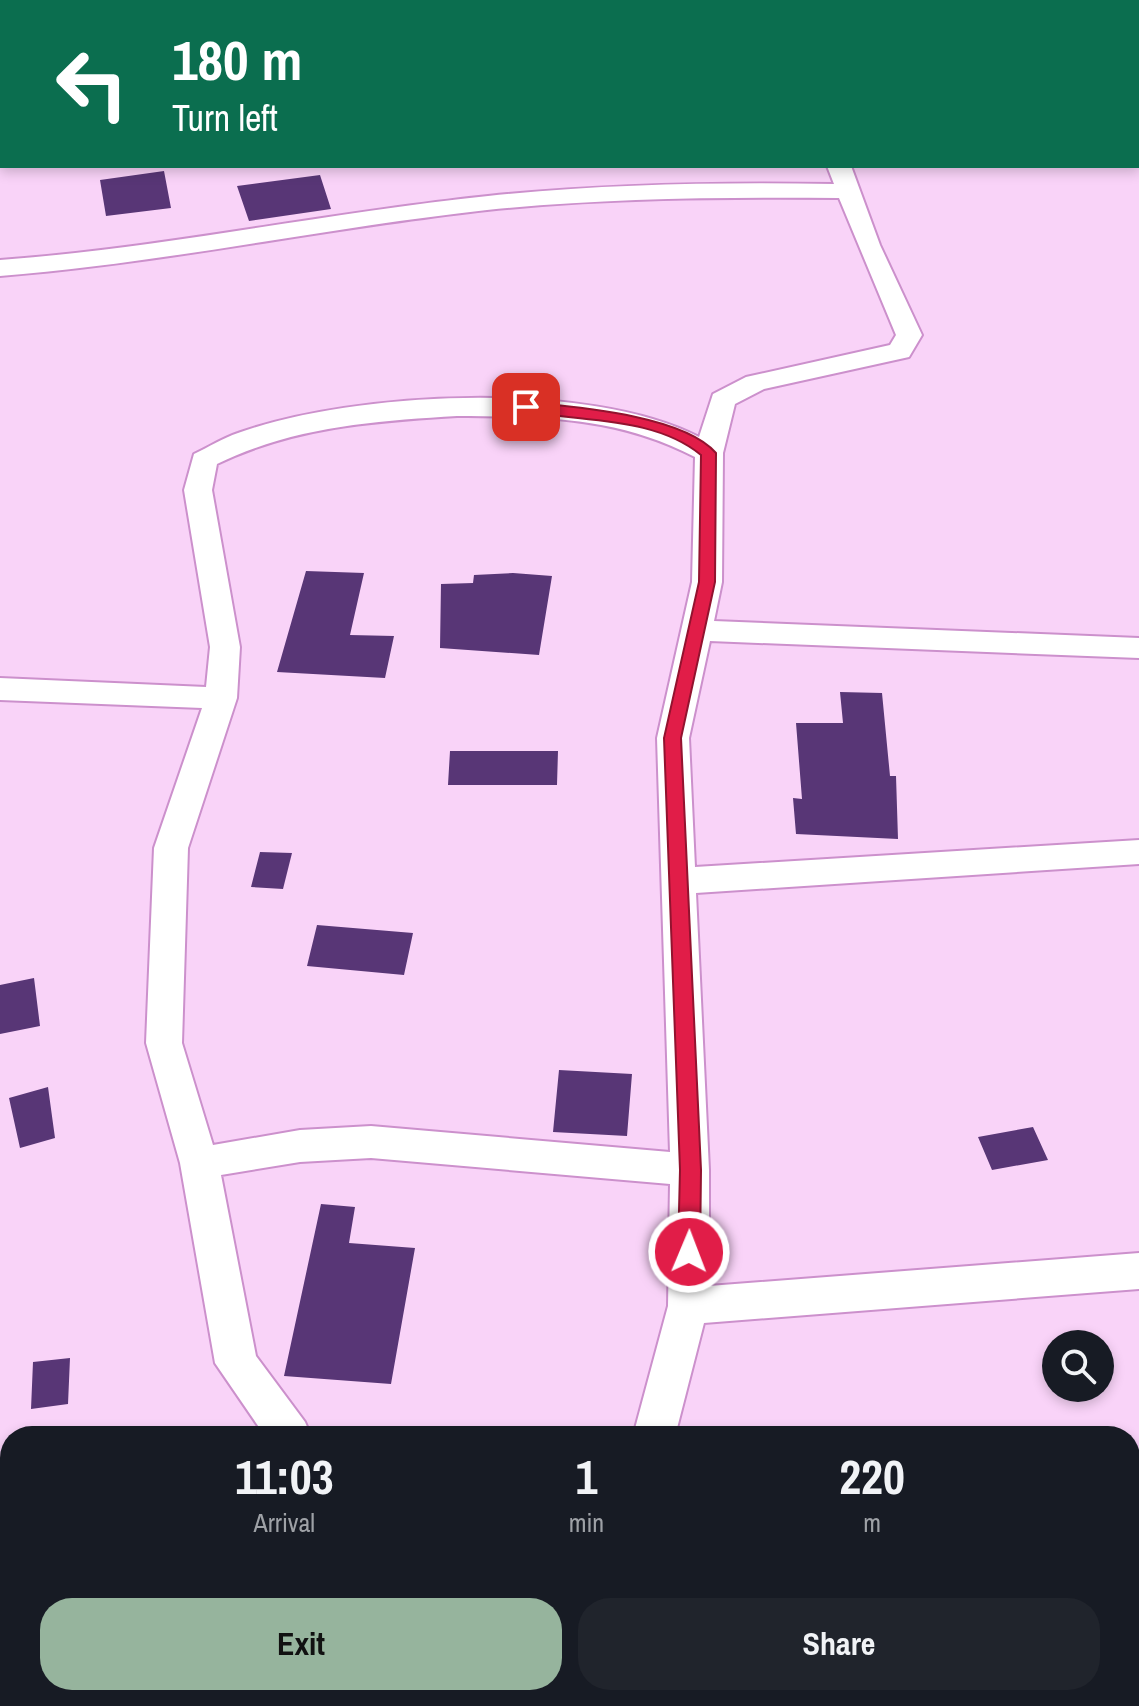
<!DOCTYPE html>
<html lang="en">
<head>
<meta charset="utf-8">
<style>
  :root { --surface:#171b24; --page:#20242c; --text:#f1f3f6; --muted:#9ea1a6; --accent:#96b49d }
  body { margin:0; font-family:"Archivo Narrow",sans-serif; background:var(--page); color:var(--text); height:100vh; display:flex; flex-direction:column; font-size:30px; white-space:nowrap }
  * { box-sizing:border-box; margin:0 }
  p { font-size:26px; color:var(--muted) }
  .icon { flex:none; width:44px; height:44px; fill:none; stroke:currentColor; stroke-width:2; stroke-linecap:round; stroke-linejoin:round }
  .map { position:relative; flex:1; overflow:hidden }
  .side { position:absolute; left:0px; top:1426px; width:1140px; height:280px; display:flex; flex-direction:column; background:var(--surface); border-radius:32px 32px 0 0; box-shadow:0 4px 12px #0003 }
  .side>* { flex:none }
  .banner { position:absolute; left:0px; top:0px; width:1140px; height:168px; box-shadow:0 4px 12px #0003; background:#0b6e4f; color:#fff; overflow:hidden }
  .buttons { position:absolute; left:1042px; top:1330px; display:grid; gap:16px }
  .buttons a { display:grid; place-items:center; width:72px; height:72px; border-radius:50%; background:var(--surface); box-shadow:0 4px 12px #0003; font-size:40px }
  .pin { position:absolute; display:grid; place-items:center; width:68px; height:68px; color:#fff; margin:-34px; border-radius:16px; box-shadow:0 4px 12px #0006 }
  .me { position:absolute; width:88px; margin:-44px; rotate:1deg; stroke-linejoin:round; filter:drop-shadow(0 0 6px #0008) }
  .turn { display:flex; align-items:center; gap:28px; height:168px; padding:0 40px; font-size:36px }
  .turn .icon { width:104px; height:104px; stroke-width:2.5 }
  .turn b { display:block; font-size:56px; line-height:68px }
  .eta { display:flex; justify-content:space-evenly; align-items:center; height:136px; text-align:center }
  .eta b { font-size:48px; font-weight:700; line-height:56px }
  .cta { display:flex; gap:16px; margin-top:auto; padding:16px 40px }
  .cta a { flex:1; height:92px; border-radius:32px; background:var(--accent); color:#111; font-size:32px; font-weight:700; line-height:92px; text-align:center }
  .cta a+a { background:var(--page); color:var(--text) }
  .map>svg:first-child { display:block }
  .building { fill:#583676 }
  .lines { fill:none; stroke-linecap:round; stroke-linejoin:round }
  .street-casing { stroke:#cc90cc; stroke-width:4 }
  .street { fill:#fff; fill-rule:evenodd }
  .route { fill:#e11d48; stroke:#92132f; stroke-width:2 }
</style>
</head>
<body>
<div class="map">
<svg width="1139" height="1706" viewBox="0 0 1139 1706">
  <rect width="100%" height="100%" fill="#f9d3f8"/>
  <!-- building -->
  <path class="building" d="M164 171 171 208 106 216 100 180Z
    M320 175 331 209 249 221 237 186Z
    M306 571 364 573 350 635 394 636 385 678 277 672Z
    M513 573 552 576 539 655 440 648 441 584 473 583 474 575Z
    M840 692 882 693 890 776H896L898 839 796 834 793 798 802 799 796 723H843Z
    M450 751H558L557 785H448Z
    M260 852 292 853 283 889 251 887Z
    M317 925 413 933 404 975 307 966Z
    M34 978 40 1026 0 1034V985Z
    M559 1070 632 1074 627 1136 553 1132Z
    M48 1087 55 1138 20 1148 9 1098Z
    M1033 1127 1048 1160 992 1170 978 1137Z
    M321 1204 355 1207 349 1243 415 1248 391 1384 284 1376Z
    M70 1358 68 1404 31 1409 33 1362Z"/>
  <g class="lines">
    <!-- street casing -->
    <g class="street-casing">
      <path id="street" d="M723 0H744L745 2H724Z
        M0 97H2V111H0Z
        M827 166H851L880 245 922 335 909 357 764 389 735 404 723 453 722 582 714 621 1139 638V658L710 641 689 738 695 867 1139 840V864L696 893 709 1170V1286L1139 1253V1289L704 1323 675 1436H633L668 1306 670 1184 371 1158 300 1162 221 1175 256 1356 305 1422 311 1436H265L215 1363 180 1163 146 1043 154 848 202 708 0 700V678L206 687 210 647 184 490 194 454C209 447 223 438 238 433 355 391 588 380 699 437L713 394 746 377 890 345 896 335 839 198C722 197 604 198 487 210 324 228 164 263 0 276V260C164 248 324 213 488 196 603 184 718 182 834 184ZM457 416C544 417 616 416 695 457L692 582 657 738 670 1152 371 1126 300 1130 213 1145 182 1043 188 848 237 698 240 647 212 490 217 464C293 427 373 421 457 416Z
        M612 1696H658V1706H610Z"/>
    </g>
    <!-- street -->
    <use href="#street" class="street"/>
  </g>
  <!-- route -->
  <path class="route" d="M526 402C575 407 683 415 716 453L715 582 681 738 701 1170 700 1252 696 1258H681L678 1252 680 1170 664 738 699 582 701 455C652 415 579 423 521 410L519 407Z"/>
</svg>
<div class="buttons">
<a><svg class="icon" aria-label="search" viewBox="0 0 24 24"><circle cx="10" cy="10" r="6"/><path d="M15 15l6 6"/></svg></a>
</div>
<div class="pin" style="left:526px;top:407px;background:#d93025"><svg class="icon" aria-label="arrive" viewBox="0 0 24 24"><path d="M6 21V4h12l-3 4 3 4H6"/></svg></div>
<svg class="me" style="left:689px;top:1252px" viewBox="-20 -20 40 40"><circle r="17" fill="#e11d48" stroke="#fff" stroke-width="3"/><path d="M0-11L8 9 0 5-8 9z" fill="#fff"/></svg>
<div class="banner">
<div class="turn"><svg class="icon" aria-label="left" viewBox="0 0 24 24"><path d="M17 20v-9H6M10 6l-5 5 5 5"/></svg><div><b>180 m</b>Turn left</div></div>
</div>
<section class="side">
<div class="eta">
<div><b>11:03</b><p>Arrival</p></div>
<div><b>1</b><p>min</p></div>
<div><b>220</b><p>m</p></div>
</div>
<div class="cta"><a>Exit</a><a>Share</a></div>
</section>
</div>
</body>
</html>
